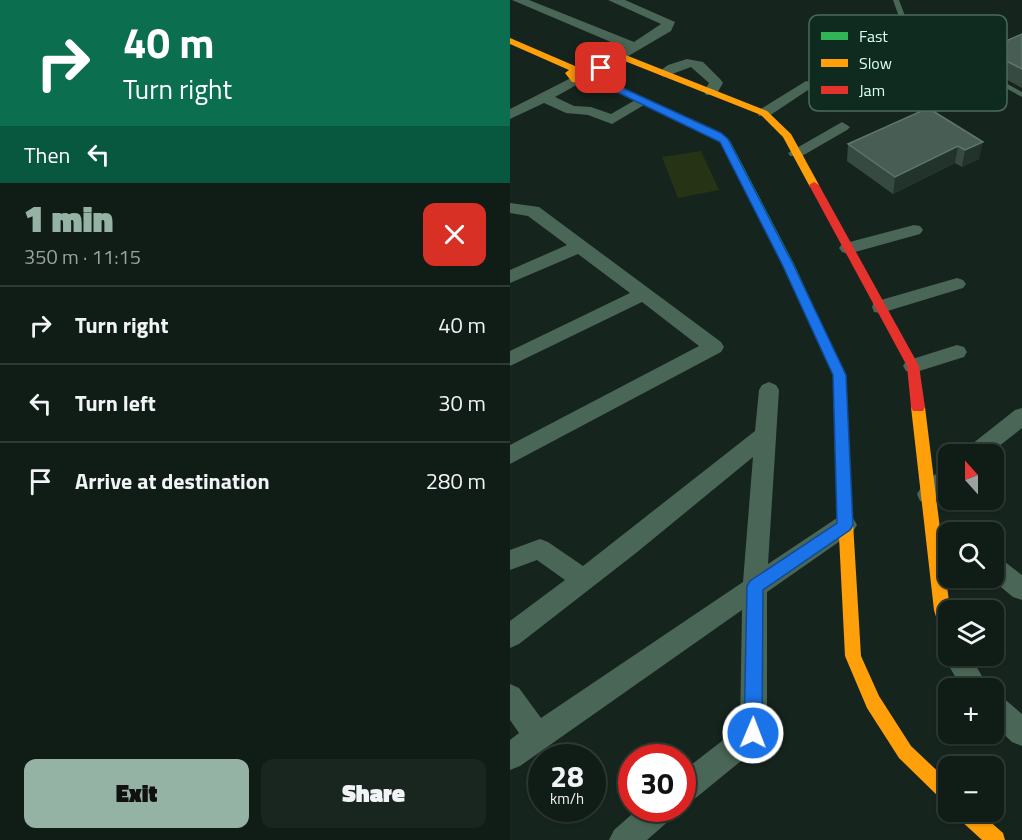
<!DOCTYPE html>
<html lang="en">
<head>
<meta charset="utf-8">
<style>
  :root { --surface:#101c16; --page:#19251f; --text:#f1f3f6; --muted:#9ca1a1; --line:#303a35; --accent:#94b3a4 }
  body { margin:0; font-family:"Titillium Web",sans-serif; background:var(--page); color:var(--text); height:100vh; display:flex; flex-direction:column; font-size:22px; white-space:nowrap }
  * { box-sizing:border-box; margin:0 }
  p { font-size:20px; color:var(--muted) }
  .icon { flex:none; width:33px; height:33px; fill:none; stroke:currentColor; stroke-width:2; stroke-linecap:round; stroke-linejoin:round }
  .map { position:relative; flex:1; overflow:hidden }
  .drawer { display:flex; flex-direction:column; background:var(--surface); width:510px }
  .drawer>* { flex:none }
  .top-card { background:#0b6e4f; color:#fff; overflow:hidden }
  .needle { width:39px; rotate:339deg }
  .fabs { position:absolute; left:428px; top:444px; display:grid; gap:12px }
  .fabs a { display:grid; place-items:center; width:66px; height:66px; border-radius:12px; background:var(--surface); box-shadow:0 2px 4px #0004,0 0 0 2px var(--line); font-size:30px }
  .speed { position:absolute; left:18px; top:744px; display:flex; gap:12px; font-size:30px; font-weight:700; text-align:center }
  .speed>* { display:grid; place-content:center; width:78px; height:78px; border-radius:50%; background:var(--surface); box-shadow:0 2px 4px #0004,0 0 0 2px var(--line); line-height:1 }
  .speed small { font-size:15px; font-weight:400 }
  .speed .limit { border:9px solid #d22; background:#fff; color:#111 }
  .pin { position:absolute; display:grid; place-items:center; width:51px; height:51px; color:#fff; margin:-26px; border-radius:12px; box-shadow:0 3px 9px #0006 }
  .me { position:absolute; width:66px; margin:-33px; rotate:1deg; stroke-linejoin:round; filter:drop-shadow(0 0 4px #0008) }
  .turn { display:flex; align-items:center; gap:21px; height:126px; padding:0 24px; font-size:27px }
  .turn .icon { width:78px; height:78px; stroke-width:2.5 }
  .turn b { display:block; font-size:42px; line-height:51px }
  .then { display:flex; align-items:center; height:57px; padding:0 24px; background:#0003; gap:12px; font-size:22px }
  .round { display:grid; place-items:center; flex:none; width:63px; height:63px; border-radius:12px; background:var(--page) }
  .overview { display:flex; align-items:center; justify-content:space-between; height:102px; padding:0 24px }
  h1 { font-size:36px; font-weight:800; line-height:45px; color:var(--accent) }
  .action { display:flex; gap:12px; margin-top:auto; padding:12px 24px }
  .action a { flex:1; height:69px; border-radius:12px; background:var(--accent); color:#111; font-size:24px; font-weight:800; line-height:69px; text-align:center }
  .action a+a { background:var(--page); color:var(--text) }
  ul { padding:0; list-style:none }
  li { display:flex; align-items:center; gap:18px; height:78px; padding:0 24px; border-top:2px solid var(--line) }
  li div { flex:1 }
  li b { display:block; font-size:22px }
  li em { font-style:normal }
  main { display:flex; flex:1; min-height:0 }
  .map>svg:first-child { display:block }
  .green { fill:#263314 }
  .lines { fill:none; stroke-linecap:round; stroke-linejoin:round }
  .lane { fill:#4a6656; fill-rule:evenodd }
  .street { fill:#4a6656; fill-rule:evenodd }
  .fast { fill:#30b455; fill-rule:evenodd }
  .slow { fill:#ff9f0a; fill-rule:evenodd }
  .jam { fill:#e5322d; fill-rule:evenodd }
  .wall { fill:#364a42 }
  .shaded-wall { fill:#22332c }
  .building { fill:#485d54; stroke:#5e766c; stroke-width:1.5 }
  .route { fill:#1a73e8; stroke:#114b97; stroke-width:1.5 }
  .key { fill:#0f2b1f; stroke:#4c6b5c; stroke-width:1.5 }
  .key-label { font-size:16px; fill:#d9ffec }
</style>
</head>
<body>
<main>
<section class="drawer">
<div class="top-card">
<div class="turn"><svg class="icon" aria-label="right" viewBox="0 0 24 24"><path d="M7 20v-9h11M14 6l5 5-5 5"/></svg><div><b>40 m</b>Turn right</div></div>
<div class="then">Then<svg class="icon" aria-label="left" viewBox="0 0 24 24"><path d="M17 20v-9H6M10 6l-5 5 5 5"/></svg></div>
</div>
<div class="overview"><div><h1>1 min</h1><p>350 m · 11:15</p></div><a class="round" style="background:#d93025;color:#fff"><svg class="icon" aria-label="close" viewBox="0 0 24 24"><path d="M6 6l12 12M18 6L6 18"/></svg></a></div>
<ul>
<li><svg class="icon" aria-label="right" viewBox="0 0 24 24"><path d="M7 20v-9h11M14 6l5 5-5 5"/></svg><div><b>Turn right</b></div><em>40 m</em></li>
<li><svg class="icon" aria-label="left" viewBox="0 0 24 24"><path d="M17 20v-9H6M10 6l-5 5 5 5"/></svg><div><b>Turn left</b></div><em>30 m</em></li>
<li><svg class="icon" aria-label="arrive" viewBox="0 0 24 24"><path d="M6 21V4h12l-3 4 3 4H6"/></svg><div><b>Arrive at destination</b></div><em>280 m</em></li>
</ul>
<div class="action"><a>Exit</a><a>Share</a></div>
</section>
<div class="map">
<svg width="512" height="840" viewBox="0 0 512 840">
  <rect width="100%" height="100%" fill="#15251e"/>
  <!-- green -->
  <path class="green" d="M191 151 209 190 168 198 152 157Z"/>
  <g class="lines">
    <!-- lane -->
    <path class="lane" d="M383 0H389L398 24 407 35 512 92V97L403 37 392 25Z"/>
    <!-- street -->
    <path class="street" d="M2 0H19L124 42 151 24 98 0H115L165 22 161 31 91 72 86 71 84 68 86 65 115 48Z
      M177 59 193 62 211 80 213 83 206 95H196L194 92 199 83 181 67 154 77 147 73 158 65Z
      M65 76 70 77 72 80 70 83 45 97 64 106 81 107 101 114 127 99H137L139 102 102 124 78 115 56 113 34 103 0 119V109Z
      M296 81 301 82 303 85 301 88 259 116H249L247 113 249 110Z
      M332 122 340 127 337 130 292 156H280L278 153Z
      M0 203 29 207 211 342 214 347 211 352 0 464V445L189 346 132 302 0 366V351L120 293 68 254 0 283V270L57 245 18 216 0 213Z
      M404 225 410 226 413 230 410 234 338 254 332 252 329 248 332 244Z
      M447 278 453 280 456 284 453 288 371 313 364 312 362 307 364 302Z
      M447 345 454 347 457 352 454 357 403 373 396 371 393 366 396 361Z
      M259 382 266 385 269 390 258 564 327 518 335 515 343 518 347 525 343 532 257 592V733L253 743 182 801 172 805V772L230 727 232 610 10 766 0 770V740L9 733 0 720V684L9 688 31 718 233 582 243 457 126 553 9 644 0 648V621L55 580 27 560 0 570V550L30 539 38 542 73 566 245 431 249 390 252 385Z
      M512 408V428L479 454H454L457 448 505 410Z
      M438 468V490C429 498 423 505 410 501L407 494C413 483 426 472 438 468Z
      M483 556 491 559 512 575V600L503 597 480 578H483Z
      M437 647 438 656H460L479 688H452L433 656Z
      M483 693 492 697 512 714V746L502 742 483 724Z
      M129 808H166L162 818 137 840H99L104 830Z"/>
    <!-- fast -->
    <path class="fast" d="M84 77H90L210 133 220 141 284 264 335 375 339 456 337 460H327L325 456 323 375 272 264 211 143 204 137 84 81Z"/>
    <!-- slow -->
    <path class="slow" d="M0 38 65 66C76 61 89 62 97 70V75L82 84 62 82 55 73 59 70 0 44ZM73 69H84L88 71V74L80 78 68 77 65 74Z
      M107 54H113L257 111 281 134 309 185 304 188 300 187 273 137 251 115 107 58Z
      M408 402 415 407 440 610H438V639L432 637 424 610 401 407Z
      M332 450 337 452 339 456 351 656 369 696 401 746 438 781V803L432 800 389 758 357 708 335 656 325 456 327 452Z
      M447 812H469L493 833 495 840H472L449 819Z"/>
    <!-- jam -->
    <path class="jam" d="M304 182 309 185 409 366 415 407 413 411H403L401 407 397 366 299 185Z"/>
  </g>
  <!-- wall -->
  <path class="wall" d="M512 34V88L472 66 475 50Z
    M418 108 469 159 452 167 445 163 383 194 337 161 338 144Z"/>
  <!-- shaded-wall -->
  <path class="shaded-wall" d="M473 142 469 159 452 167 455 150Z
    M448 146 445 163 383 194 385 177Z"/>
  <!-- building -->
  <path class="building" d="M512 34V69L475 50Z
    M418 108 473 142 455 150 448 146 385 177 338 144Z"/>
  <!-- route -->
  <path class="route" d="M88 66H94L98 73 93 79 211 133 218 139 283 264 336 375 343 525 340 530 253 590 252 733 249 739 243 741 237 739 234 733 237 586 240 581 327 523 323 375 272 264 210 142 84 81 82 80 88 72Z"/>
  <!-- legend -->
  <rect x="299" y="15" width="198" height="96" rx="9" class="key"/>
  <rect x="311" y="32" width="27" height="8" fill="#30b455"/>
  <rect x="311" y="59" width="27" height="8" fill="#ff9f0a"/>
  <rect x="311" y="86" width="27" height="8" fill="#e5322d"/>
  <g class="key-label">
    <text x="349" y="42">Fast</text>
    <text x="349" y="69">Slow</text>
    <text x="349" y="96">Jam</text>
  </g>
</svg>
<div class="fabs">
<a><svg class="needle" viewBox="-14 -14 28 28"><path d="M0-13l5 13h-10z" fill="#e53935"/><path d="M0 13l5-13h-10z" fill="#9ca1a1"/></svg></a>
<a><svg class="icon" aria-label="search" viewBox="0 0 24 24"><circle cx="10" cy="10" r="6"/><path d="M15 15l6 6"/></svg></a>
<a><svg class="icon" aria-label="layers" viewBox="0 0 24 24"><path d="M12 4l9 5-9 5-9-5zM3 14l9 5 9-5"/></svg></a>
<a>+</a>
<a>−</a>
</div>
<div class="speed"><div>28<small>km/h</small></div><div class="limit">30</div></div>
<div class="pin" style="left:91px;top:68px;background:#d93025"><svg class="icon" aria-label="arrive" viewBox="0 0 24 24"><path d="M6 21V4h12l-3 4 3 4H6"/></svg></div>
<svg class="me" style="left:243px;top:733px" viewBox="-20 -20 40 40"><circle r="17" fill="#1a73e8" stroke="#fff" stroke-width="3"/><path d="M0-11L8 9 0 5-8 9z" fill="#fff"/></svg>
</div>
</main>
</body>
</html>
